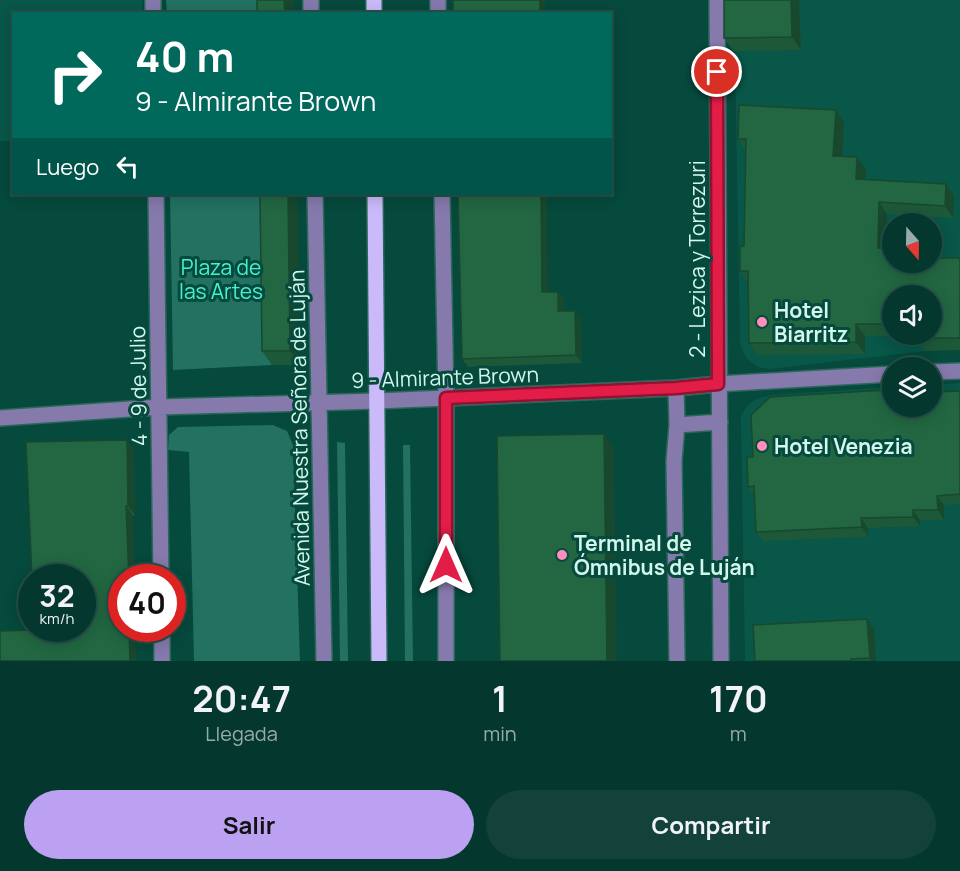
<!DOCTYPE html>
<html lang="es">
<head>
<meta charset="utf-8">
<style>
  :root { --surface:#04372e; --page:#12423a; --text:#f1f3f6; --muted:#97acaa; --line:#25514a; --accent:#bca0f2 }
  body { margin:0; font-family:Manrope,sans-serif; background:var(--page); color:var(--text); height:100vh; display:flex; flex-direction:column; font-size:22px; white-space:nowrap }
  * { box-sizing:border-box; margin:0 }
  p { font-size:20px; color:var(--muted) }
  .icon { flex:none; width:33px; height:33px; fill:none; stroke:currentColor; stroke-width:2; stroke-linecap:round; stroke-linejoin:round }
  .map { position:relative; height:661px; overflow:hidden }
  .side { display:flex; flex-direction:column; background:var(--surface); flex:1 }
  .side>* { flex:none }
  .guide { position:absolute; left:12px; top:12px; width:600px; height:183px; border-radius:0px; box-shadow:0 3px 15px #0003,0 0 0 2px var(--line); background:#00695c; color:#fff; overflow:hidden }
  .needle { width:39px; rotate:160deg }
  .controls { position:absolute; left:882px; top:213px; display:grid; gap:12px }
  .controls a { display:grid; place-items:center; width:60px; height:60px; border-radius:50%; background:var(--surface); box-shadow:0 3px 15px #0003,0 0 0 2px var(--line); font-size:30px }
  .speed { position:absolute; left:18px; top:564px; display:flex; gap:12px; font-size:30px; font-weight:700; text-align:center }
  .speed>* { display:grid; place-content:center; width:78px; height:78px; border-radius:50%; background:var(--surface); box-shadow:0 3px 15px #0003,0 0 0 2px var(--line); line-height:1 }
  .speed small { font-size:15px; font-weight:400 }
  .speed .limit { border:9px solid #d22; background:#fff; color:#111 }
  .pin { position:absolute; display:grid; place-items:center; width:51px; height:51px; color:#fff; margin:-26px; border:3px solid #fff; border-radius:50%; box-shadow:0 2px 6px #0007 }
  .me { position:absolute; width:66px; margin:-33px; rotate:0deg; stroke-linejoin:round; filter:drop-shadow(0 0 4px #0008) }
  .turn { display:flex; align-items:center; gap:21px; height:126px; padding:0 24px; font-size:27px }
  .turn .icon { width:78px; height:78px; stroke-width:2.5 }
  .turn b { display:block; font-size:42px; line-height:51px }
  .then { display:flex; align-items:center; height:57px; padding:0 24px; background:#0003; gap:12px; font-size:22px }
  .eta { display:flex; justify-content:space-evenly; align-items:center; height:102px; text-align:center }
  .eta b { font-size:36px; font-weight:700; line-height:42px }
  .button { display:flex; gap:12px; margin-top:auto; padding:12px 24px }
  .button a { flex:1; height:69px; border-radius:36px; background:var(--accent); color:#111; font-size:24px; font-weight:700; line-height:69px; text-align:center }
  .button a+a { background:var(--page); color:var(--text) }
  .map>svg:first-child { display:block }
  .built { fill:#085749; fill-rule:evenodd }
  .green { fill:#227161 }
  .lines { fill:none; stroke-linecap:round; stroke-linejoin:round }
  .minor-casing { stroke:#2b685c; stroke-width:18 }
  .major-casing { stroke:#2b685c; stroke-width:18 }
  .minor { stroke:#8679ac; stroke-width:15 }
  .major { stroke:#cabaf9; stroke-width:15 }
  .wall { fill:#1d5939; fill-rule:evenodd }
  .shaded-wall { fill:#18482e }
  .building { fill:#226742; stroke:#18482e; stroke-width:1.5 }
  .route-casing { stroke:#92132f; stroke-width:15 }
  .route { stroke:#e11d48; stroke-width:10 }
  .poi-dot { fill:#ff8eba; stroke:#06493d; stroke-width:2 }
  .labels { text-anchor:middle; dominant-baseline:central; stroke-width:6; stroke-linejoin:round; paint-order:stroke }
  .street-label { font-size:21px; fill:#d2f7ec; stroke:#06493d }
  .park-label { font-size:21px; fill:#47f1cf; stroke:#06493d }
  .poi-label { font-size:21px; font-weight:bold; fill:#d2f7ec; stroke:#06493d; text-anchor:start }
</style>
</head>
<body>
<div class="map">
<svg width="960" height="661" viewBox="0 0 960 661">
  <rect width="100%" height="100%" fill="#06493d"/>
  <!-- built -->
  <path class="built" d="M0 0H142V13L14 14 13 141H0Z
    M734 0H960V347L770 369 758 367 747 359 742 350 740 342ZM892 224H932V262H892ZM892 296H932V334H892Z
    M960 383V661H745L741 425V416L747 406 756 399 770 395 892 387V406H932V385Z"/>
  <!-- green -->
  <path class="green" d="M166 0H267V13H167Z
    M170 194H269L272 365 173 370Z
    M273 425 287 431 293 445 300 661H194L189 452 168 450 169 435 178 427Z
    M337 442 345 443 348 661H340Z
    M403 445H410L413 661H405Z"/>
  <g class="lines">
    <!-- minor casing -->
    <g class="minor-casing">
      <path id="minor" d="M153 0V14
        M311 0V14
        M438 0V14
        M717 0 721 661
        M156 194 161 578
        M315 194 324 661
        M442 194 446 398V661
        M932 372 960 371
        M676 388 677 425 674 461 677 661
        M0 418 159 407 377 401 676 388 718 384 892 374
        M677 425 720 422
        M162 628V661"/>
    </g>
    <!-- major casing -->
    <g class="major-casing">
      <path id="major" d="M374 0V14
        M375 194 379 661"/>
    </g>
    <!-- minor -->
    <use href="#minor" class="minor"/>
    <!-- major -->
    <use href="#major" class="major"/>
  </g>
  <!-- wall -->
  <path class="wall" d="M724 0H799L801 50 733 51 724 38Z
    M836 110 844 122 842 157H857L866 169 865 180 946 184 954 196 953 218 887 214 886 248 932 262V253L935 258H960V350L925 351 916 338V336H865V354L757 355 749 343 748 283 740 271 744 246 745 150 738 139ZM892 296 932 334H892Z
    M260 194H297L300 365H272L262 351Z
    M548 292H558L564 300V311H575L581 319 582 363 468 367 462 359Z
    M933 390 934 392 960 391V504L944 505V520H920V526L868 528V537L763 541 756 532 755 496 748 487 753 457Z
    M134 449 135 515 133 516 122 578V628H132V631L136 636 34 630Z
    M874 629 876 661H755Z"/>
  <!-- shaded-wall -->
  <path class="shaded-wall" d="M284 0H294V14H285Z
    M540 0H545V14H540Z
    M791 0H799L801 50 792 37Z
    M836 110 844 122 842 168 833 156Z
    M857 157 866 169 864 191 856 179Z
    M946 184 954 196 953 218 945 206Z
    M288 194H297L300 365 290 351Z
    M541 194H547L548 300 542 292Z
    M879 202 887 214 886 260 878 248Z
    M558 292 564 300V319L558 311Z
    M575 311 581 319 582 363 576 355Z
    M856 324 865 336V354L856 342Z
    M604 434 614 448 617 661H607Z
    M127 440 134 449 135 515 128 506Z
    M937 496 944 505V520L938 510Z
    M126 506 133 516 135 578H129Z
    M913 510 920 520V526L913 517Z
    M861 518 868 528V537L862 527Z
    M867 619 874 629 876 661H871L870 658Z
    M127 628H132V631L136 636V661H130Z"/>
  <!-- building -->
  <path class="building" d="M257 0H284L285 14H257Z
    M453 0H540V14H453Z
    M724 0H791L792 37 724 38Z
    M739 105 836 110 833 156 857 157 856 179 946 184 945 206 879 202 878 248H892V262H932V258H960V338H916V334H932V296H892V324H856V342L749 343 748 271H740V246H744L746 139H738Z
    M260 194H288L290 351H262Z
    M458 194H541L542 292H558V311H575L576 355 462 359Z
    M886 390H892V406H932V390H933V392L960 391V494L937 496 938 510H913V517L861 518 862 527 756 532 754 486 748 487 747 457H753L751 415 770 397Z
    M604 434 607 661H500L497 436Z
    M127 440 128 506H126L129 578H122V628H129L130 661H0V631L34 630V628H82V578H32L26 442Z
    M867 619 870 658 851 659V661H755L753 625Z"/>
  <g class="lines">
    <!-- route casing -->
    <g class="route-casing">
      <path id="route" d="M446 565V398L676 388 718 384 717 72"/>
    </g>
    <!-- route -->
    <use href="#route" class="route"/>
  </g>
  <!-- markers -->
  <g class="poi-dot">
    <circle cx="762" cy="322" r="6"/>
    <circle cx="762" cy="446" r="6"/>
    <circle cx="562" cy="555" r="6"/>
  </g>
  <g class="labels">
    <!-- street labels -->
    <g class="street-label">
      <text transform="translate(697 259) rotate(-90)">2 - Lezica y Torrezuri</text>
      <text transform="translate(445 377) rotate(-2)">9 - Almirante Brown</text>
      <text transform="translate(138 386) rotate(-91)">4 - 9 de Julio</text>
      <text transform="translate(299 428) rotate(-91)">Avenida Nuestra Señora de Luján</text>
    </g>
    <!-- park labels -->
    <g class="park-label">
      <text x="221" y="267">Plaza de<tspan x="221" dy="24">las Artes</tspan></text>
    </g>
    <!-- poi labels -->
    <g class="poi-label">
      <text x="774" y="310">Hotel<tspan x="774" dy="24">Biarritz</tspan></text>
      <text x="774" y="446">Hotel Venezia</text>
      <text x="574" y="543">Terminal de<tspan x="574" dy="24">Ómnibus de Luján</tspan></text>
    </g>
  </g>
</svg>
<div class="controls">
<a><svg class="needle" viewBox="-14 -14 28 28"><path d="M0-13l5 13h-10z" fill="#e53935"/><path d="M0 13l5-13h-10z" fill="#97acaa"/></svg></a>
<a><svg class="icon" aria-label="sound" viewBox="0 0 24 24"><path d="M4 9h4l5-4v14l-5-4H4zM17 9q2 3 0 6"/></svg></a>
<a><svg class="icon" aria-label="layers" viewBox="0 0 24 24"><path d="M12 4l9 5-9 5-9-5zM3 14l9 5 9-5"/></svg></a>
</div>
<div class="speed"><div>32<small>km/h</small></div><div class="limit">40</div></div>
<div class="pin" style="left:717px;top:72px;background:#d93025"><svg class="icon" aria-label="arrive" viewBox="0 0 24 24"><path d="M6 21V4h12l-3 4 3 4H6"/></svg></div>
<svg class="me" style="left:446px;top:565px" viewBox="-20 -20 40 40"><path d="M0-17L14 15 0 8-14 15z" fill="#e11d48" stroke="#fff" stroke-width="4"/></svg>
<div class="guide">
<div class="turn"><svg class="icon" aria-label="right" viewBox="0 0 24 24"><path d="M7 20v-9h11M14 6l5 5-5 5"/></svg><div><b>40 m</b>9 - Almirante Brown</div></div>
<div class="then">Luego<svg class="icon" aria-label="left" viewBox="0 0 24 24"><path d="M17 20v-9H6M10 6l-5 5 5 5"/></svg></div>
</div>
</div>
<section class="side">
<div class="eta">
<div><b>20:47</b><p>Llegada</p></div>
<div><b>1</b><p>min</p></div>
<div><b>170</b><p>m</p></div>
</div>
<div class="button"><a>Salir</a><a>Compartir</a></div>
</section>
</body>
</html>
